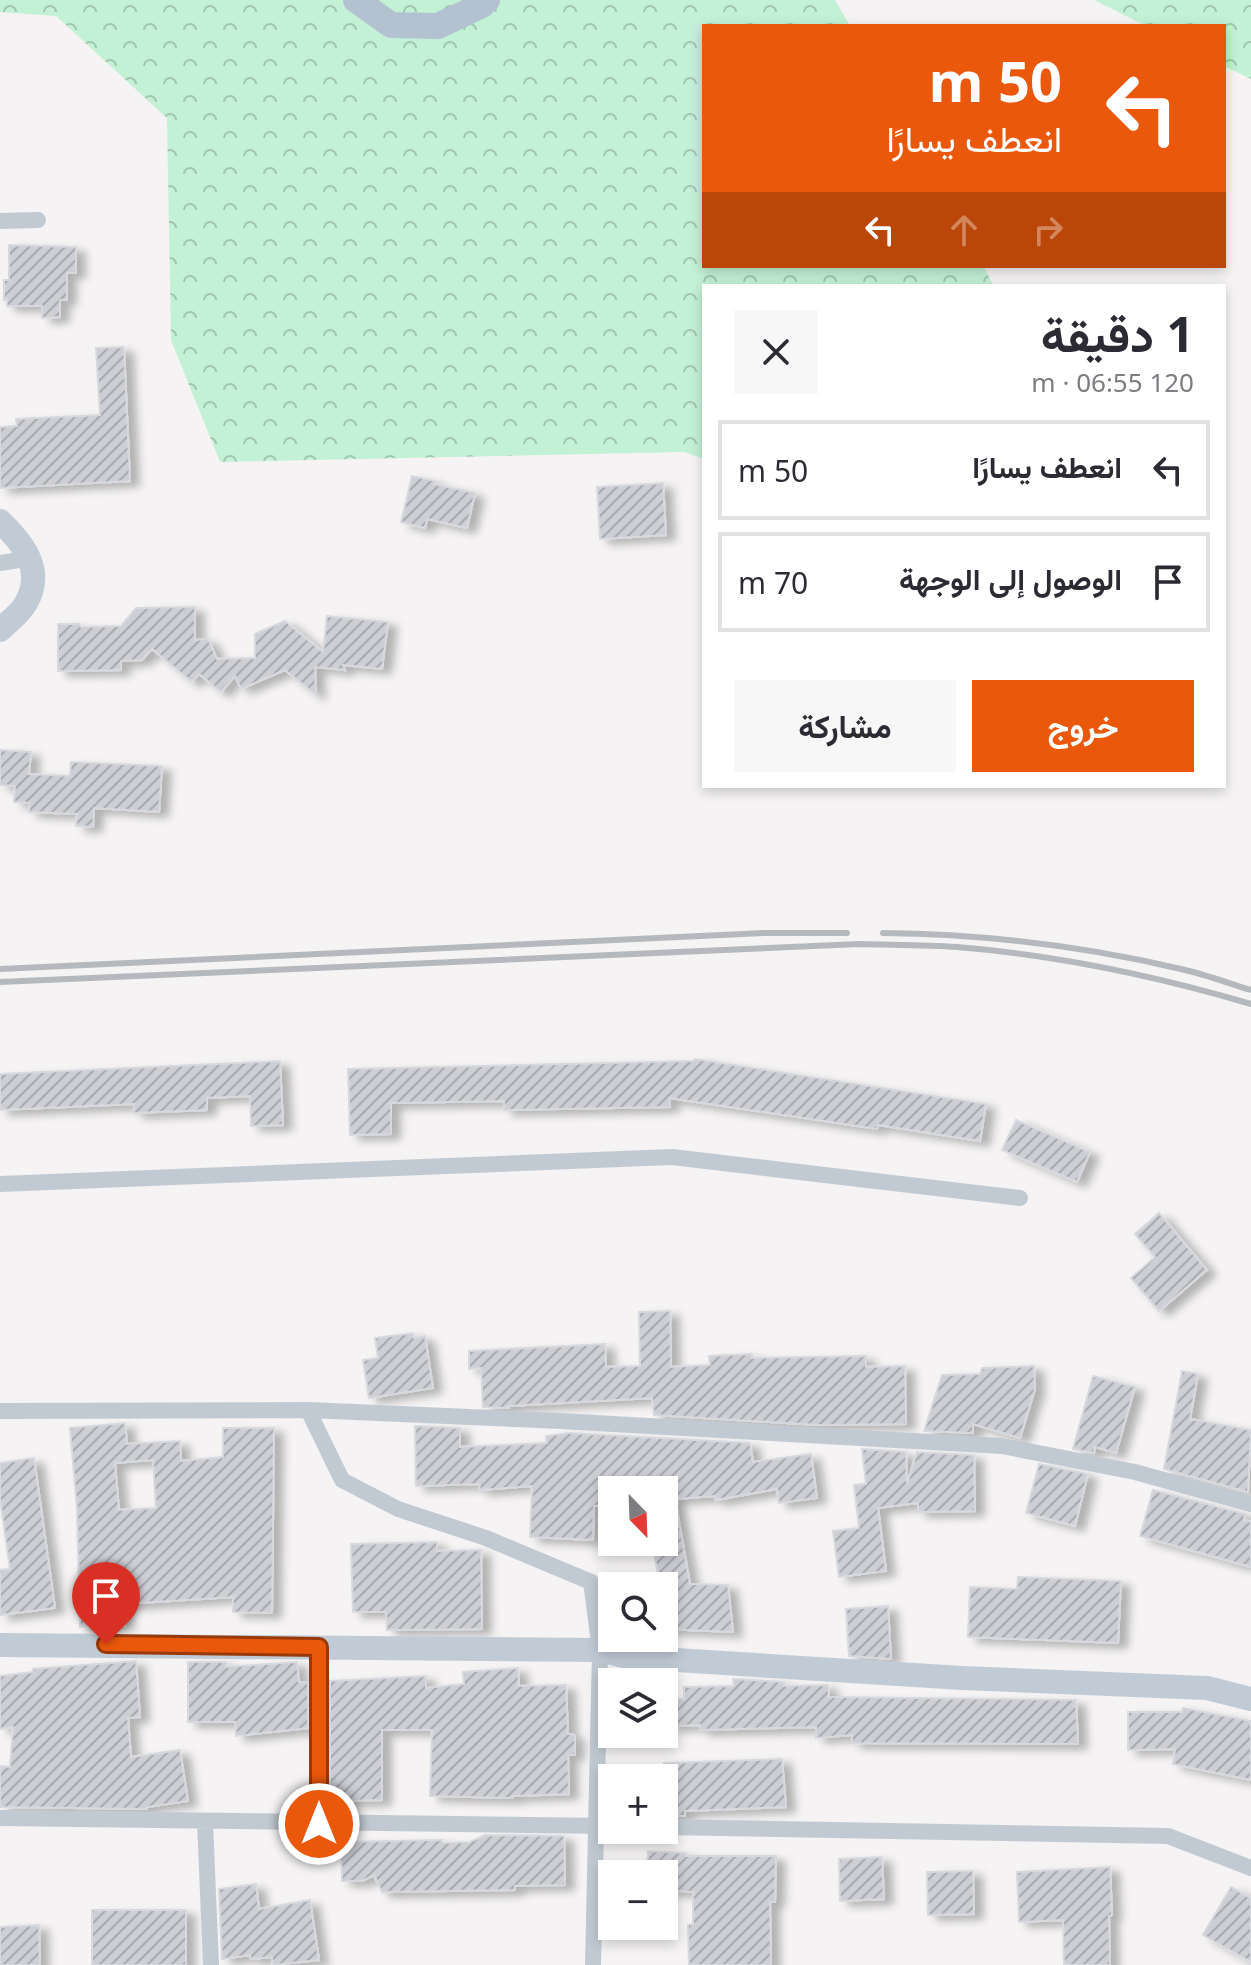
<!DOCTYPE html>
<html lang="ar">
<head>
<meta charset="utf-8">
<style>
  :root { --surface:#fff; --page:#f7f7f7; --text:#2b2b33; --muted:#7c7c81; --line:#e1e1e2; --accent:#ea580c }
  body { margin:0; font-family:"Noto Sans",Vazirmatn,sans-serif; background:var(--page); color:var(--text); direction:rtl; height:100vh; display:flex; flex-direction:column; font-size:30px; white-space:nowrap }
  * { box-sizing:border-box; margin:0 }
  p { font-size:26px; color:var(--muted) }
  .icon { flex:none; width:44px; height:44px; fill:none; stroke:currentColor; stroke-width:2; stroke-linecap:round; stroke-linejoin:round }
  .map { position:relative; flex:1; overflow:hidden; direction:ltr }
  .sheet { position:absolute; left:702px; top:284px; width:524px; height:504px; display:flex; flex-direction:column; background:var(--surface); border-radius:0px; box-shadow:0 4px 12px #0003; direction:rtl }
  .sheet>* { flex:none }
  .banner { position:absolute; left:702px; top:24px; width:524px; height:244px; border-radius:0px; box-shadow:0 4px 12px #0003; direction:rtl; background:#ea580c; color:#fff; overflow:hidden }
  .needle { width:52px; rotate:157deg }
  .fabs { position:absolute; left:598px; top:1476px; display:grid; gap:16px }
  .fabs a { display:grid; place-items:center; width:80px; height:80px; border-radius:0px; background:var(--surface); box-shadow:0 4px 12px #0003; font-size:40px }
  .pin { position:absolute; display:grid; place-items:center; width:68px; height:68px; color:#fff; margin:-82px -34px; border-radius:50% 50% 50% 0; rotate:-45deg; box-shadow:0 0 8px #0007 }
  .pin .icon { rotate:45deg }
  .me { position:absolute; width:88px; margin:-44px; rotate:0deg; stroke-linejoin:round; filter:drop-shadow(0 0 6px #0008) }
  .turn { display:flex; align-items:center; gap:28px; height:168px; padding:0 32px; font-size:36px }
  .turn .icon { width:104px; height:104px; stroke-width:2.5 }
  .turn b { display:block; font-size:56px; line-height:68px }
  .lanes { display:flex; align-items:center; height:76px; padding:0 32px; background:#0003; justify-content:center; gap:40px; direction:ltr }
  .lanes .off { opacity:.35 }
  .round { display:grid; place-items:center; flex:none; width:84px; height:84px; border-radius:0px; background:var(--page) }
  .head { display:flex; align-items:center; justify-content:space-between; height:136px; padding:0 32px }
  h1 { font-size:48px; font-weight:700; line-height:60px }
  .cta { display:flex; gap:16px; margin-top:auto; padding:16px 32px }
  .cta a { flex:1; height:92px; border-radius:0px; background:var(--accent); color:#fff; font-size:32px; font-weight:700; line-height:92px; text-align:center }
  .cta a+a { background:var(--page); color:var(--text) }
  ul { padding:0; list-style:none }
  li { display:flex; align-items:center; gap:24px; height:100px; margin:0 16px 12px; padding:0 16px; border:4px solid var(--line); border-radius:0px }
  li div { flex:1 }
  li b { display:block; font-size:30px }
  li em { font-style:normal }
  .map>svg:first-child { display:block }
  .forest { fill:url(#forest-crowns) }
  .building { fill:url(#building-hatch); stroke:#d7d9de; stroke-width:2; fill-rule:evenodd; filter:url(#shadow) }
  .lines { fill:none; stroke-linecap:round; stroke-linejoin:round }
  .street { stroke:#c1cad2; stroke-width:16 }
  .secondary { stroke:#c1cbd6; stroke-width:24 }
  .primary { stroke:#b3c2d1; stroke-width:26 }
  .rail { stroke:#b5b8bd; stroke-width:6 }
  .route-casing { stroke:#983908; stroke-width:20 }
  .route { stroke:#ea580c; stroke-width:14 }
</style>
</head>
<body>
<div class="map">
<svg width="1251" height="1965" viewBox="0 0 1251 1965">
  <defs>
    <pattern id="forest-crowns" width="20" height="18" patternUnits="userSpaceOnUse" patternTransform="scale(2)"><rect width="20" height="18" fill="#c3f1d5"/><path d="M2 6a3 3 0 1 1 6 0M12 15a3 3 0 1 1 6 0" fill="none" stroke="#a0c6b0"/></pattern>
    <pattern id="building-hatch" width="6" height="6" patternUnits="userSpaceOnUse" patternTransform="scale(2)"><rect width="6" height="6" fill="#cdcfd5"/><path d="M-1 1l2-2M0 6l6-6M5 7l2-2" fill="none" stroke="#a8abb0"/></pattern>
    <filter id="shadow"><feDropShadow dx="9" dy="5" stdDeviation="4" flood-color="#0004"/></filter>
  </defs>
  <rect width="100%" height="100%" fill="#f5f3f3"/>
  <!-- forest -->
  <path class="forest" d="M0 0H835L850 26H704V266H983L994 286H704V459L684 452 220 462 171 340 167 118 56 16 0 12Z
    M1094 0H1251V79L1224 66V26H1146Z"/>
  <!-- building -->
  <path class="building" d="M9 245 76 247V273H67V300H60V317L42 318V306H7V299L4 300V280H9Z
    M124 347 130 481 0 488V427L17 426 16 419 100 415 96 348Z
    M412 476 435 481 434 484 475 493 467 528 427 519 425 528 401 522Z
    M663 483 666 535 600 539 597 487Z
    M195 607V640L208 639 217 659 255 658V634L285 621 323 652 327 616 388 622 382 669 343 665 345 670 315 667 316 695 285 670 241 689 235 676 221 692 199 674 192 682 152 649 142 660 121 661V670L58 671V624H79L81 627 121 626 136 608Z
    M0 750 31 752 29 774 70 776 71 762 162 766 159 812 94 808 93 827 76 826 77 814 29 812 30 803 14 802 15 786 0 785Z
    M695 1059 986 1104 980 1141 878 1125 877 1129 669 1098 670 1107 504 1110V1101L391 1103V1134L350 1135 348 1069 694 1061Z
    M280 1061 283 1125 251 1126 250 1096 207 1098V1110L134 1113V1104L0 1110V1074Z
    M1016 1120 1090 1152 1077 1182 1002 1150Z
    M1159 1213 1207 1270 1159 1311 1131 1278 1155 1257 1135 1234Z
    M670 1311 671 1367 710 1365 709 1356 752 1354V1358L866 1356V1367L905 1366 906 1424 819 1425 654 1415 652 1398 509 1406V1408L483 1407 481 1368 469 1369V1351L605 1344 606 1367 640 1366 639 1312Z
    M413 1333 414 1338 425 1336 433 1388 369 1398 363 1360 378 1358 375 1338Z
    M1034 1366 1035 1389 1020 1438 973 1424V1433L924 1431 942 1375 980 1374 982 1368Z
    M1182 1371 1198 1374 1190 1419 1251 1430 1248 1492 1164 1469Z
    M1093 1376 1135 1387 1116 1453 1095 1447 1094 1453 1073 1449Z
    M125 1423 127 1444 180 1441 181 1461 223 1457V1428H274L272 1613 233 1612V1597L124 1604 125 1625 80 1627 77 1509 70 1428ZM153 1460 156 1508 119 1510 115 1463Z
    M415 1426 460 1428V1447L547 1443 546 1436 569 1433 750 1443 753 1462 811 1454 817 1498 779 1503 777 1489 716 1500 715 1496 675 1499 690 1584 728 1585 733 1632 664 1629V1586H660L652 1542H664V1490H612V1505L594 1506 593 1540 530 1537 532 1486 480 1490 479 1484 416 1486Z
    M862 1449 906 1452 907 1484 917 1452 974 1455 975 1511 918 1512V1503L878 1508 886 1571 839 1577 833 1531 859 1528 854 1485 866 1484Z
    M34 1458 55 1608 0 1615V1570L10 1569 0 1499V1463Z
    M1039 1464 1088 1474 1075 1526 1026 1513Z
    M1153 1490 1245 1514 1244 1520 1251 1522V1567L1140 1536Z
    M437 1542V1551L481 1550 482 1629 387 1630 386 1612H353L351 1544Z
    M1018 1577 1121 1581 1118 1643 968 1637 970 1587 1017 1589Z
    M888 1606 891 1659 849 1656 846 1609Z
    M136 1661 140 1717 128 1718 131 1757 180 1750 188 1801 147 1807V1809L0 1807V1766L10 1767 13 1727 0 1729V1676L33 1672V1669Z
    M188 1662H226V1667L297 1662 299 1682H308V1728L236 1736 235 1722H188Z
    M518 1668 519 1686 566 1685 568 1734 575 1735V1755H568L569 1794 513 1796V1798L430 1796 432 1730H382V1800L330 1801V1681L426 1676V1688L464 1684 463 1672Z
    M733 1679 784 1682V1686L828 1685 829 1697 1076 1700 1078 1744 852 1743V1735L816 1738V1727L700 1730V1725L669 1726V1699H684V1687L734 1686Z
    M1183 1708 1251 1721V1780L1173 1764 1175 1749 1128 1750V1712H1182Z
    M782 1759 786 1807 685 1811V1816H664V1763Z
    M485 1835 564 1836 565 1885 515 1886V1890L382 1892 374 1875 362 1881H342L341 1842 442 1840V1843L470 1842Z
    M648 1851 686 1853V1856H776L775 1902H770L771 1965H689L688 1925 693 1924V1892L664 1890V1874H647Z
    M882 1857 884 1899 840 1901 839 1859Z
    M1110 1867 1112 1915 1109 1916 1110 1965H1064L1063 1920 1019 1922 1017 1872Z
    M973 1871 974 1914 928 1915 927 1872Z
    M256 1884 259 1909 310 1900 319 1960 273 1965 272 1957 251 1959 250 1955 222 1959 219 1889Z
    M1231 1887 1251 1898V1962L1203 1935Z
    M92 1910H186V1965H92Z
    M39 1925 40 1965H0V1927Z"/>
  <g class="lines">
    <!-- street -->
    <path class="street" d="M0 221 38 220
      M0 563 31 558
      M0 1184 672 1157 1020 1198
      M0 1411 308 1410
      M0 1818 612 1826
      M205 1822 211 1965
      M319 1824V1647
      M664 1827 1168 1836 1251 1868
      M593 1965 600 1650 591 1582 486 1538 398 1509 342 1480 308 1410 560 1421 1002 1446 1135 1472 1251 1504"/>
    <!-- secondary -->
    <path class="secondary" d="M0 521C23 543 45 570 26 603 21 613 8 622 0 630
      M0 1645 600 1650 628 1657 962 1678 1207 1688 1251 1699"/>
    <!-- primary -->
    <path class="primary" d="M356 0 391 25 438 26 482 5 487 0"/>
    <!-- rail -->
    <path class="rail" d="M883 933C982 934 1084 946 1181 969 1204 974 1228 983 1251 990
      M0 969 764 933H847
      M0 982 859 944C892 945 925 945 957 947 1056 955 1156 976 1251 1004"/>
  </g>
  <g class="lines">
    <!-- route casing -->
    <g class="route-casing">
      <path id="route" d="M106 1644 319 1647V1824"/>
    </g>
    <!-- route -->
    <use href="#route" class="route"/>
  </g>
</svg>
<div class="fabs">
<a><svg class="needle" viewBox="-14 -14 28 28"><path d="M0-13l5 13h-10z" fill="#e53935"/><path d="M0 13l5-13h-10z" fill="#7c7c81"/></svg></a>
<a><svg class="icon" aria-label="search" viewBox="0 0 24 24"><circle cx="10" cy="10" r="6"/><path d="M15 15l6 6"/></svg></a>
<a><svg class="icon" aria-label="layers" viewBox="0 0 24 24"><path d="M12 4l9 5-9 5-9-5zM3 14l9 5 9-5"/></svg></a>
<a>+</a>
<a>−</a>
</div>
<div class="pin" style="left:106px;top:1644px;background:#d93025"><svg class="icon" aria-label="arrive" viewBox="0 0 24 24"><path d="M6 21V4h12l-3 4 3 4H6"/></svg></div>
<svg class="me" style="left:319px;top:1824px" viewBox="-20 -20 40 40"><circle r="17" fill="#ea580c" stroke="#fff" stroke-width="3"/><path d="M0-11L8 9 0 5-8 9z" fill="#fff"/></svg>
<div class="banner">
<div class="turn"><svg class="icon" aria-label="left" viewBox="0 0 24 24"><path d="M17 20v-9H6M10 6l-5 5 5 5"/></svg><div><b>50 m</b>انعطف يسارًا</div></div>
<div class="lanes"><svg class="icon" aria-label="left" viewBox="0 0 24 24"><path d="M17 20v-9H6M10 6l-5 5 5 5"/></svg><svg class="icon off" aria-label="ahead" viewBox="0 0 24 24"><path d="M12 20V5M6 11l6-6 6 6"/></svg><svg class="icon off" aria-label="right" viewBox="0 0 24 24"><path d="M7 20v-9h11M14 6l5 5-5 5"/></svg></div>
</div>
<section class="sheet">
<div class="head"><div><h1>1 دقيقة</h1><p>120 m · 06:55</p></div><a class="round"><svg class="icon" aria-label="close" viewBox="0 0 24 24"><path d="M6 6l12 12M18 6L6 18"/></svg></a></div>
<ul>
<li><svg class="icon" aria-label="left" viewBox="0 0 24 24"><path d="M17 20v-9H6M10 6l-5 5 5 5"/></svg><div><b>انعطف يسارًا</b></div><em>50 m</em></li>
<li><svg class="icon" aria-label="arrive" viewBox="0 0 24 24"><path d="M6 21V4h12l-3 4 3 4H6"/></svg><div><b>الوصول إلى الوجهة</b></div><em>70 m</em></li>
</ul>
<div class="cta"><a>خروج</a><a>مشاركة</a></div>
</section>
</div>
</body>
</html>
